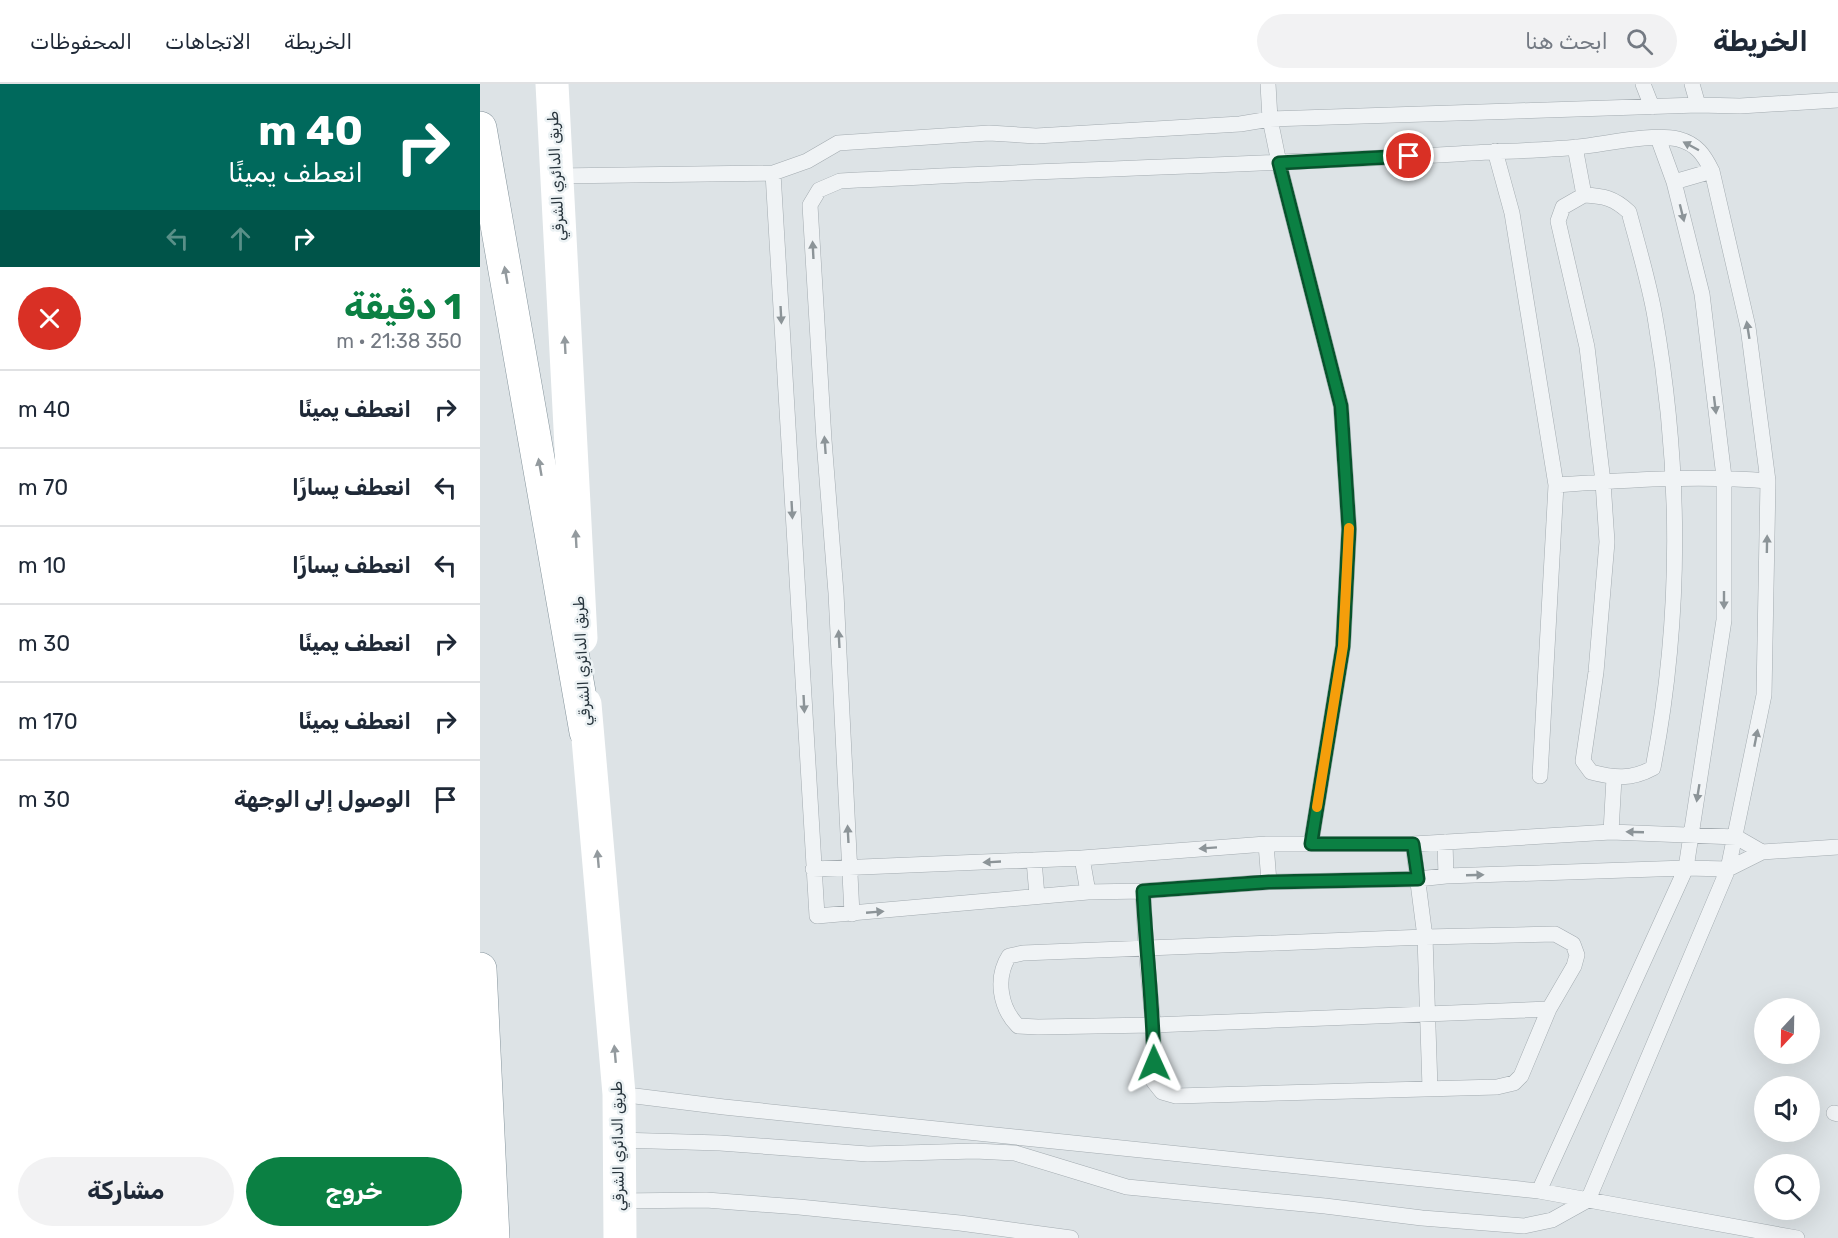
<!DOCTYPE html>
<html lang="ar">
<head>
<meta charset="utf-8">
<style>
  :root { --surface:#fff; --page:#f2f2f3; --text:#1f2937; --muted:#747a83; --line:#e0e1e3; --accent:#0b8043 }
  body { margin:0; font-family:Rubik,Vazirmatn,sans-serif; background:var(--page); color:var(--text); direction:rtl; height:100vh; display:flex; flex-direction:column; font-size:22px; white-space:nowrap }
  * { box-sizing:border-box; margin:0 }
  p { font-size:20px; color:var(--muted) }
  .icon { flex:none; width:33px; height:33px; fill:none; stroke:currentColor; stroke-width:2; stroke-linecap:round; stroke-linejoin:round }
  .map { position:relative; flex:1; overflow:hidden; direction:ltr }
  .panel { display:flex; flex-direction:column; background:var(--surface); width:480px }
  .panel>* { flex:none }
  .top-card { background:#00695c; color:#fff; overflow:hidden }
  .needle { width:39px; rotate:202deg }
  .fabs { position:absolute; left:1274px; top:914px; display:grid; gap:12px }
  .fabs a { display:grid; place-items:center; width:66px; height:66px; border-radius:50%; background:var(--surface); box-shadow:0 6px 24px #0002; font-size:30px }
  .pin { position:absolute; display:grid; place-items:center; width:51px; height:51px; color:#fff; margin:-26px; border:3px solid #fff; border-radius:50%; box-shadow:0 2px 6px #0007 }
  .me { position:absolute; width:66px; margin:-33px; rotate:359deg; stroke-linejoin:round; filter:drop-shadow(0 0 4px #0008) }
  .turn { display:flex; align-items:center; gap:21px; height:126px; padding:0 18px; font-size:27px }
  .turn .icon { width:78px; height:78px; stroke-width:2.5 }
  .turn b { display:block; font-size:42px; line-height:51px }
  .lanes { display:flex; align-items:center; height:57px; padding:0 18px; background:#0003; justify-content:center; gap:30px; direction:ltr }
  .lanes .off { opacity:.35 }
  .round { display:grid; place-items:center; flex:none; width:63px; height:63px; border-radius:32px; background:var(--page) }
  .overview { display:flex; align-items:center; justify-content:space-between; height:102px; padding:0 18px }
  h1 { font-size:36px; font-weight:700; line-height:45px; color:var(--accent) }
  .button { display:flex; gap:12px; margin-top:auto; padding:12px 18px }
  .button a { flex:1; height:69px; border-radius:36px; background:var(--accent); color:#fff; font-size:24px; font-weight:700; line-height:69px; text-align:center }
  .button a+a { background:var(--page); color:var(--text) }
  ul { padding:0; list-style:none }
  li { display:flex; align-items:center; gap:18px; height:78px; padding:0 18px; border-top:2px solid var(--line) }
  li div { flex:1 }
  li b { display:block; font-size:22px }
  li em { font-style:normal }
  header { display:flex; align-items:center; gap:36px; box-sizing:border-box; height:84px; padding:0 30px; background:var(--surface); border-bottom:2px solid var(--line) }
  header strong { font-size:28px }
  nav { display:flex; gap:33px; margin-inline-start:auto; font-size:21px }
  .search { width:420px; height:54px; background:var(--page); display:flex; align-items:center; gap:15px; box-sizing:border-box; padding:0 21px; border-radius:33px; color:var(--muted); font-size:22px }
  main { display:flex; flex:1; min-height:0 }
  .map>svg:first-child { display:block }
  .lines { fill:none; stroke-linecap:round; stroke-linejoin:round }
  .lane-casing { stroke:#a3abb0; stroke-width:16 }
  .highway-casing { stroke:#85949c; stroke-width:34 }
  .lane { stroke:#f0f3f5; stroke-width:15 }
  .secondary { stroke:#fff; stroke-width:33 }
  .highway { stroke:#fff; stroke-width:33 }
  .oneway { fill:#8c9498 }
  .oneway2 { fill:#939a9e }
  .route-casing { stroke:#07532c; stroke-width:15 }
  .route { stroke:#0b8043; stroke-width:10 }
  .slow { stroke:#f59e0b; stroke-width:10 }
  .labels { text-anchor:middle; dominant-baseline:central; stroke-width:5; stroke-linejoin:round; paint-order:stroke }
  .street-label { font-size:15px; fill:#27343c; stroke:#ecf2f4 }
</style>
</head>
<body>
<header>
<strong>الخريطة</strong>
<div class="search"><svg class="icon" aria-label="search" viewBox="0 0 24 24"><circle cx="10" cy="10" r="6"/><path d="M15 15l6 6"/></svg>ابحث هنا</div>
<nav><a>الخريطة</a><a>الاتجاهات</a><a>المحفوظات</a></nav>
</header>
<main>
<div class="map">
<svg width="1358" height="1154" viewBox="0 0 1358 1154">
  <rect width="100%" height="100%" fill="#dde3e6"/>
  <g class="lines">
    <!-- lane casing -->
    <g class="lane-casing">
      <path id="lane" d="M788 0 790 35 799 79 861 322 869 445 863 562 831 760
        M1163 0 1172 23
        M1212 0 1218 21
        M1095 63 1104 111
        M1015 67 1032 129 1076 401 1060 692
        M293 89 337 832 608 808 663 807 789 798 938 795 966 792 1206 784 1248 785 1282 768 1358 763
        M76 92 293 89 327 77 358 59 509 49 556 52 760 40 790 35 1218 21 1260 22 1358 16
        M1194 98 1232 87
        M1104 111C1124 112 1134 114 1149 128 1158 162 1169 198 1175 233 1201 383 1202 534 1173 684 1151 696 1134 694 1111 688L1103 677 1116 588 1127 458 1123 398 1107 263 1078 137 1083 123Z
        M1076 401C1146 396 1218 391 1288 397
        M1131 748 1134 694
        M965 758 966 792
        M786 760 789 798
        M933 760 945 853 950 1004
        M602 774 608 808
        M554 776 557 812
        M333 785 602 774 786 760H933L1131 748 1256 753 1282 768
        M663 807 666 863 673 941 674 998 682 1008 696 1012 1017 1003 1034 999 1041 992 1069 925 1094 882 1097 871 1093 860 1075 850 945 853 543 869 529 872C515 894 520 924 538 942L558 943 673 941 1069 925
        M139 1010 244 1023 1059 1107 1317 1154
        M1354 1029 1358 1030
        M139 1056 240 1059 388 1070 495 1067 535 1069 647 1103 845 1122 942 1134 1044 1142 1072 1136 1108 1116 1248 785 1284 611 1288 397 1268 243 1232 87C1224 71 1217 60 1198 55 1171 49 1127 60 1098 63 1058 67 1017 67 976 70 771 81 565 86 360 97L339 106 330 121 344 356 356 509 372 830
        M1059 1107 1206 784 1244 536V393L1222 210 1194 98 1178 54
        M138 1117 226 1116 319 1123 480 1139 591 1154"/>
    </g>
    <!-- highway casing -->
    <g class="highway-casing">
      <path id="highway" d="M0 44 106 648
        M0 885 13 1154"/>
    </g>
    <!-- lane -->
    <use href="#lane" class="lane"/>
    <!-- secondary -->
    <path class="secondary" d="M72 0 101 554
      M105 620 139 1010 140 1154"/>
    <!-- highway -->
    <use href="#highway" class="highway"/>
  </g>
  <!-- one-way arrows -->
  <defs><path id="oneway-solid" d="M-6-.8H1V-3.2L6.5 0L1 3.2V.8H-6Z" transform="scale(1.5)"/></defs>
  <g class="oneway">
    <use href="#oneway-solid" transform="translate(1211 62) rotate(-152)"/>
    <use href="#oneway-solid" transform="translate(1202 129) rotate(76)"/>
    <use href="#oneway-solid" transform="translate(333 166) rotate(-93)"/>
    <use href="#oneway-solid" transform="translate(301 231) rotate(87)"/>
    <use href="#oneway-solid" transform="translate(1268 246) rotate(-99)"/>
    <use href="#oneway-solid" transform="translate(1235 321) rotate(83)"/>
    <use href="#oneway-solid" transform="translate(345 361) rotate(-94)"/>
    <use href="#oneway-solid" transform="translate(312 426) rotate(87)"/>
    <use href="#oneway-solid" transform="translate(1287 460) rotate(-89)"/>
    <use href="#oneway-solid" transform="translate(1244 516) rotate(90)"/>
    <use href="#oneway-solid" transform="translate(359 555) rotate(-93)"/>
    <use href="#oneway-solid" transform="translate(324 620) rotate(87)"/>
    <use href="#oneway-solid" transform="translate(1276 654) rotate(-79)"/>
    <use href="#oneway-solid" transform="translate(1218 709) rotate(99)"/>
    <use href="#oneway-solid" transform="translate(1155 748) rotate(-178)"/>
    <use href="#oneway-solid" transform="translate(368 750) rotate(-93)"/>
    <use href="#oneway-solid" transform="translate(728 764) rotate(176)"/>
    <use href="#oneway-solid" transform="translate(512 778) rotate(177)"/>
    <use href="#oneway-solid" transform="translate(995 791) rotate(-2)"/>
    <use href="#oneway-solid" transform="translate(395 828) rotate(-5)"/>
  </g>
  <g class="oneway2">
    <use href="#oneway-solid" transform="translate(26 191) rotate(-100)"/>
    <use href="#oneway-solid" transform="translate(85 261) rotate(-93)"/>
    <use href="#oneway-solid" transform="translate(60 383) rotate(-100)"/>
    <use href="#oneway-solid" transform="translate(96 455) rotate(-93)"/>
    <use href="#oneway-solid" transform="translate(118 775) rotate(-95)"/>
    <use href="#oneway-solid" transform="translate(135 970) rotate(-95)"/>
  </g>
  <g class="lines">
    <!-- route casing -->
    <g class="route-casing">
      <path id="route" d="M674 979C673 922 666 865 663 807L789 798 938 795 933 760H831L863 562 869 445 861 322 799 79 929 72"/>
    </g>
    <!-- route -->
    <use href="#route" class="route"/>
    <!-- slow -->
    <path class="slow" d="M837 723 863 562 869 444"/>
  </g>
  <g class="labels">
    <!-- street labels -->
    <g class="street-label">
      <text transform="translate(76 92) rotate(-93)">طريق الدائري الشرقي</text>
      <text transform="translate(102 577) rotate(-93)">طريق الدائري الشرقي</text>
      <text transform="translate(138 1062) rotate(-91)">طريق الدائري الشرقي</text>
    </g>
  </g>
</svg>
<div class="fabs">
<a><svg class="needle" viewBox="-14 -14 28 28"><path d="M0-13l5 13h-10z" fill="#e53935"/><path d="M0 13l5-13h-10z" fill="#747a83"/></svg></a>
<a><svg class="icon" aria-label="sound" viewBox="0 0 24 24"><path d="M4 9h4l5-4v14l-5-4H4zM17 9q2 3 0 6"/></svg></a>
<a><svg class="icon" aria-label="search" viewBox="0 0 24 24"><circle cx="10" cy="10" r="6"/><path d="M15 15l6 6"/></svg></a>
</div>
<div class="pin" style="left:929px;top:72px;background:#d93025"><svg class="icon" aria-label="arrive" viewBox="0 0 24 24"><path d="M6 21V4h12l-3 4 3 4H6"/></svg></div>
<svg class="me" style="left:674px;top:979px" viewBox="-20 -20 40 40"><path d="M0-17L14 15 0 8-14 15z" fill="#0b8043" stroke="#fff" stroke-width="4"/></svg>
</div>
<section class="panel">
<div class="top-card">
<div class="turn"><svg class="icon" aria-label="right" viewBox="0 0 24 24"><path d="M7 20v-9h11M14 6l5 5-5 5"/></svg><div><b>40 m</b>انعطف يمينًا</div></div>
<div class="lanes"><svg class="icon off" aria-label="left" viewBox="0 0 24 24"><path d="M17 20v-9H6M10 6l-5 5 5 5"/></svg><svg class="icon off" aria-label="ahead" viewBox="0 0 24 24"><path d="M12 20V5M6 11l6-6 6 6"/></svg><svg class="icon" aria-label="right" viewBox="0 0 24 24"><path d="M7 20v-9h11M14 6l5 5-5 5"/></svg></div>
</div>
<div class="overview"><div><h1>1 دقيقة</h1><p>350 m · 21:38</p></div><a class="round" style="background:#d93025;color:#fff"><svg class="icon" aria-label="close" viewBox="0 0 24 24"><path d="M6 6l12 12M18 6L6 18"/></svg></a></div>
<ul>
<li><svg class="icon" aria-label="right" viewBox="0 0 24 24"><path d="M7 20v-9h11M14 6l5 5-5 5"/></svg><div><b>انعطف يمينًا</b></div><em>40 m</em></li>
<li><svg class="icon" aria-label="left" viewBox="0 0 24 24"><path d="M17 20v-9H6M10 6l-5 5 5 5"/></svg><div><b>انعطف يسارًا</b></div><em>70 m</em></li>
<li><svg class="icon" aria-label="left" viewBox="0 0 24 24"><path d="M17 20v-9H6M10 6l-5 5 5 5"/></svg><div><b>انعطف يسارًا</b></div><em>10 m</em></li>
<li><svg class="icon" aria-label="right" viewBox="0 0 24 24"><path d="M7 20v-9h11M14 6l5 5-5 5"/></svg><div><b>انعطف يمينًا</b></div><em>30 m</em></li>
<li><svg class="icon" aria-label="right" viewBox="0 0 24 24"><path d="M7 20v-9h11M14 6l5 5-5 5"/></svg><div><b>انعطف يمينًا</b></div><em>170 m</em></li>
<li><svg class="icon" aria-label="arrive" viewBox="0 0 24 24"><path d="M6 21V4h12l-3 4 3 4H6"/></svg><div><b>الوصول إلى الوجهة</b></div><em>30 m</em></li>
</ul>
<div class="button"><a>خروج</a><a>مشاركة</a></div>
</section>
</main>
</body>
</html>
